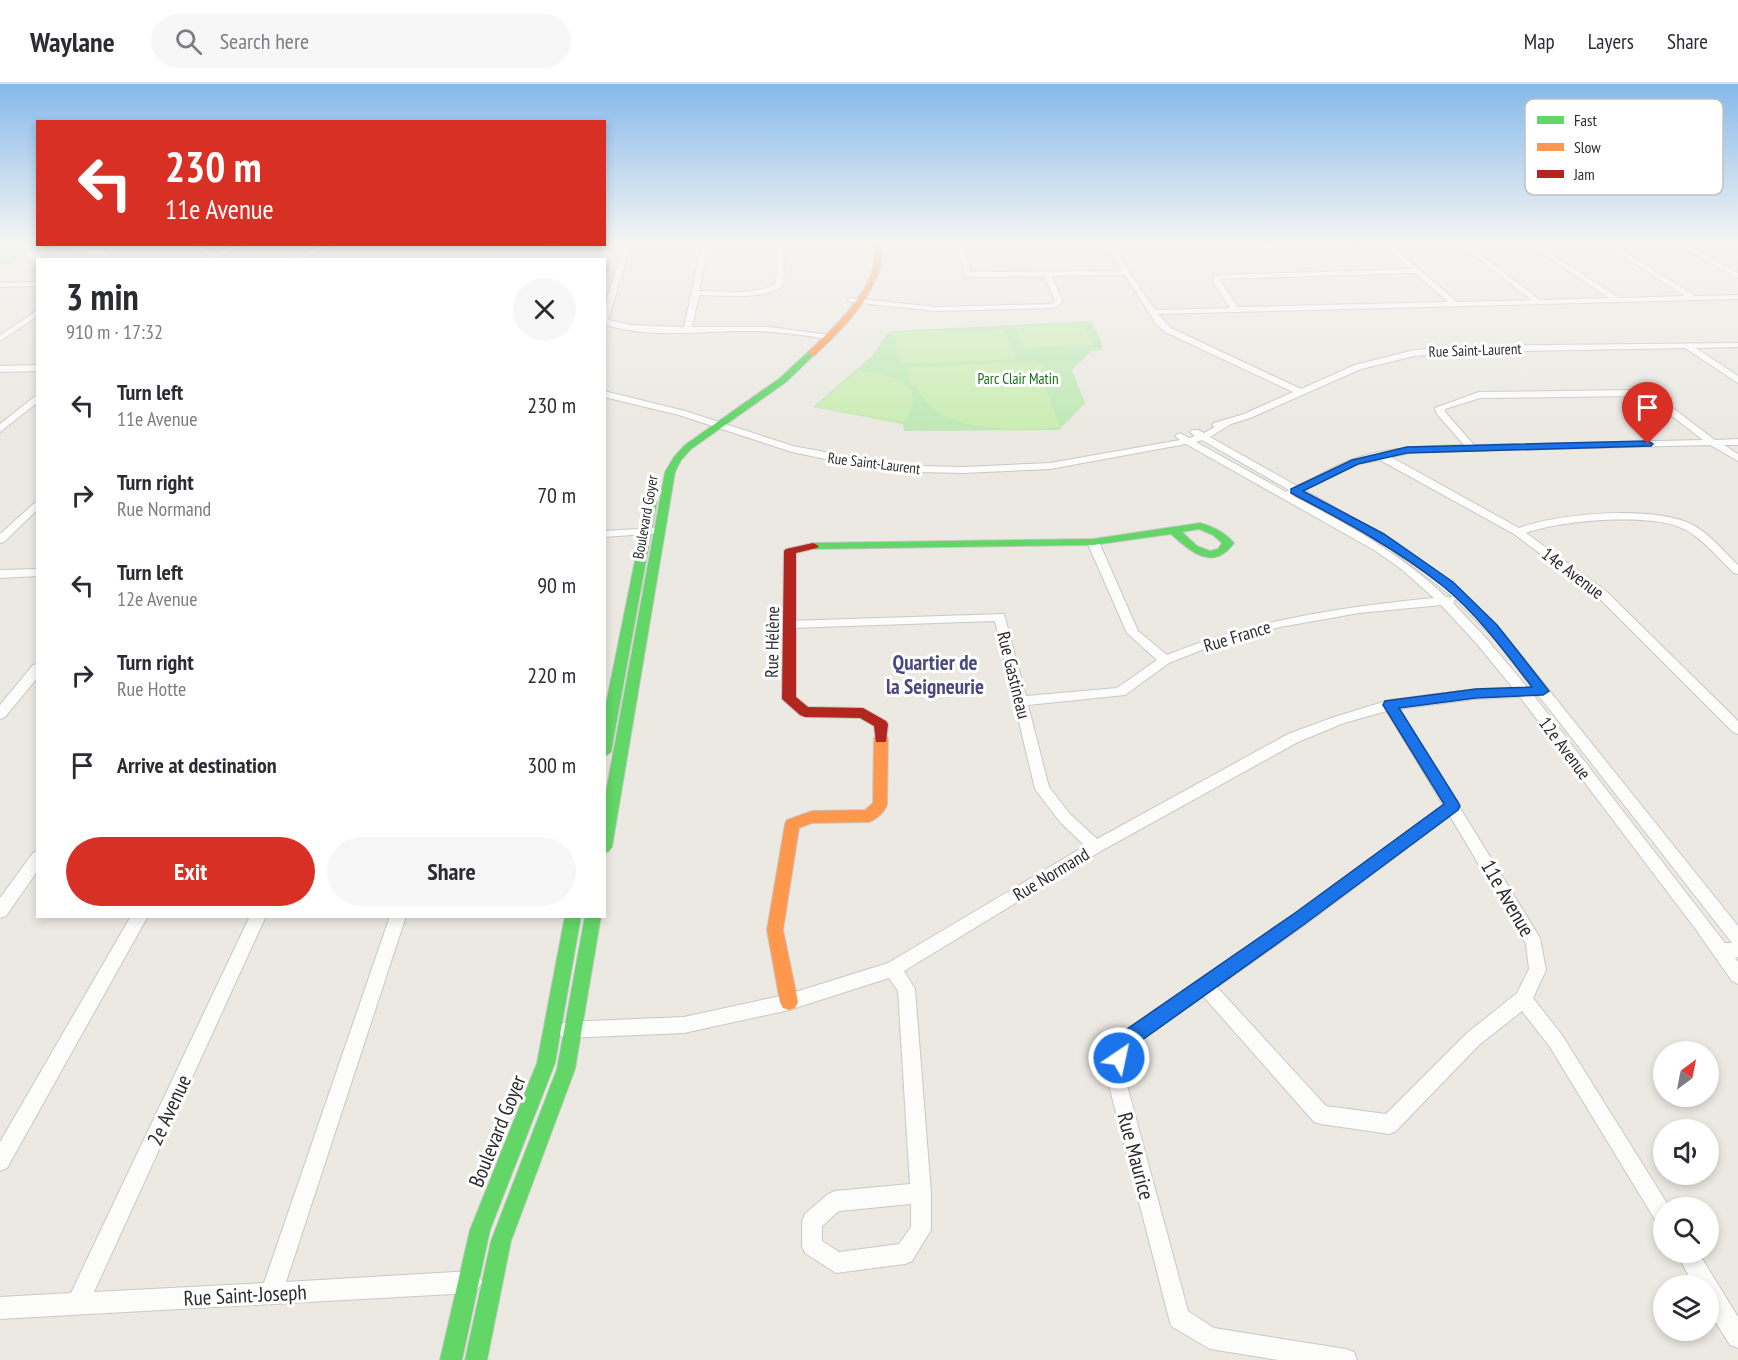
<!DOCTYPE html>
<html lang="en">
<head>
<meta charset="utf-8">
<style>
  :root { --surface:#fff; --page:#f7f7f7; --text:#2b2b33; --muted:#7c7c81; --line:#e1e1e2; --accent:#d93025 }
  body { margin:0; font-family:"PT Sans Narrow",sans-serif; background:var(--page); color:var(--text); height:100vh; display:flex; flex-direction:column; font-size:22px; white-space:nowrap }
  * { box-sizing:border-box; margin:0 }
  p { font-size:20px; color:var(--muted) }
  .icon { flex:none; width:33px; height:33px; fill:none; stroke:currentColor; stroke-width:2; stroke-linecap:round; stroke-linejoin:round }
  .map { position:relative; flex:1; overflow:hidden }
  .panel { position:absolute; left:36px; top:174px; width:570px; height:660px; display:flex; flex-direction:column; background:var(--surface); border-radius:0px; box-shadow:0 3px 9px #0003 }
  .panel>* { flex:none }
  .guide { position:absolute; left:36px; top:36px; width:570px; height:126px; border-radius:0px; box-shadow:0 3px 9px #0003; background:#d93025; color:#fff; overflow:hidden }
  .needle { width:39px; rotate:32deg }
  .controls { position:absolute; left:1653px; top:957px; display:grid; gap:12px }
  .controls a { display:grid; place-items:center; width:66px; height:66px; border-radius:50%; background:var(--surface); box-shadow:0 3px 9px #0003; font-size:30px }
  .pin { position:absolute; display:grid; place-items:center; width:51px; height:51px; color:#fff; margin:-62px -26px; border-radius:50% 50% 50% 0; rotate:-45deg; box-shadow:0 0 6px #0007 }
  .pin .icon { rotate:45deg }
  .me { position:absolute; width:66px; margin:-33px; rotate:34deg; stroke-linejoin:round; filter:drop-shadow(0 0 4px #0008) }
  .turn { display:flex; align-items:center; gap:21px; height:126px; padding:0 30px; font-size:27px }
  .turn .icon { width:78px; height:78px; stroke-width:2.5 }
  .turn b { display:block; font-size:42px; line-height:51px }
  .round { display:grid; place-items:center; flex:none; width:63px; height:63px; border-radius:32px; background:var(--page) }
  .summary { display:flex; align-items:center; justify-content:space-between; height:102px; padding:0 30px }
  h1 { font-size:36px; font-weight:600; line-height:45px }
  .button { display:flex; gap:12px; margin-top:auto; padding:12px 30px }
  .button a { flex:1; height:69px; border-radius:36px; background:var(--accent); color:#fff; font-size:24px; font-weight:600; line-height:69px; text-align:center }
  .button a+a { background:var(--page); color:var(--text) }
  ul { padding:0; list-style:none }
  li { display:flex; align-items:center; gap:18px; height:90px; padding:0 30px }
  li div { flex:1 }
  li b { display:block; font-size:22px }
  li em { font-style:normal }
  header { display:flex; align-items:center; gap:36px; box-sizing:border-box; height:84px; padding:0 30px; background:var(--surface); border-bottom:2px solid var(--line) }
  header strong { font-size:28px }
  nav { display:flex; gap:33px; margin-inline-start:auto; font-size:21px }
  .search { width:420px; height:54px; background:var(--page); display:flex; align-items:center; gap:15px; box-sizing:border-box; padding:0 21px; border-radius:33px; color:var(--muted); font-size:22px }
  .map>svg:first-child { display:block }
  .green { fill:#c1e9b8 }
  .pitch { fill:#ccedb5 }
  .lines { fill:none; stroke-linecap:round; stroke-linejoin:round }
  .street-casing { stroke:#c8c8c7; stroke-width:2 }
  .fast-casing { stroke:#c8c8c7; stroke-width:2 }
  .slow-casing { stroke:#c8c8c7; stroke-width:2 }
  .jam-casing { stroke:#c8c8c7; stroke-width:2 }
  .street { fill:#fcfcfb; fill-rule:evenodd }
  .fast { fill:#63d668; fill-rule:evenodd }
  .slow { fill:#ff974d; fill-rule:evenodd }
  .jam { fill:#b3261e; fill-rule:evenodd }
  .route { fill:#1a73e8; stroke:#114b97; stroke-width:1.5 }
  .labels { text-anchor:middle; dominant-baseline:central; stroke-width:6; stroke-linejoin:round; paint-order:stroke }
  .far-street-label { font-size:15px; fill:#2c2c2c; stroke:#fff }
  .far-park-label { font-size:15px; fill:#157117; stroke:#fff }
  .street-label { font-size:18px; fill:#2c2c2c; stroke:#fff }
  .quarter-label { font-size:21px; font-weight:bold; fill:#4b4881; stroke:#fff }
  .near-street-label { font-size:21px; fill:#2c2c2c; stroke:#fff }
  .key { fill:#fff; stroke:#c0c0c0; stroke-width:1.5 }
  .key-label { font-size:16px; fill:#2c2c2c }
</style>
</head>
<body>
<header>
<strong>Waylane</strong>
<div class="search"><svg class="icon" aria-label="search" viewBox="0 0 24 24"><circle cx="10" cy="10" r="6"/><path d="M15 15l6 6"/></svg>Search here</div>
<nav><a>Map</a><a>Layers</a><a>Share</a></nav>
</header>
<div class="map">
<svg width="1738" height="1276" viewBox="0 0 1738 1276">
  <rect width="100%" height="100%" fill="#ebe9e2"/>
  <!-- green -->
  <path class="green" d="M0 160H37L40 161 11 180H0Z
    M1091 237 1103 262 1102 266 1091 267 1072 286 1085 319 1059 346 904 347 903 340 813 323 872 272 887 250 891 247Z"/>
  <!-- pitch -->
  <path class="pitch" d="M1082 241 1094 261 1024 264 1015 243Z
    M1004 245 1017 275 900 280 893 248Z
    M1034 277 1046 282 1039 287 1060 343C1013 345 938 353 915 301H910L908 284Z
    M858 286C890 292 932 296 904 338L815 323Z"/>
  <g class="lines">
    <!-- street casing -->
    <g class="street-casing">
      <path id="street" d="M48 160H55L51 165 105 166 111 171 110 176H103V170L44 168Z
        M194 160H202L214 170 237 160H248L211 176H200L208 172Z
        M325 160H336L299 176H288Z
        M549 160H556L550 176H543Z
        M625 160H631L608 236 632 241 684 243 702 160H708L699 207C723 206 755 213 776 199L778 160H784L783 202C759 217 725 211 699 211L692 243H769L829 251 833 253 829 255C802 251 775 247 747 247 703 247 645 255 604 240V222Z
        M1008 160H1034L1031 162 964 167 971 188 1122 187 1105 160H1111L1155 226 1230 224 1213 198 1214 193 1218 191 1411 185 1384 162 1198 166 1182 160 1198 162 1390 160 1457 218 1531 216 1460 160H1467L1540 216 1609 214 1529 160H1536L1619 214 1685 212 1605 160H1612L1695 212 1738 211V215L1158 230 1171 244 1301 305 1355 281 1414 266 1465 262 1738 259V263L1696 264 1738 292V299L1685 264 1465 268 1414 272 1361 285 1250 334 1231 340 1210 353 1297 402C1315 394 1332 383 1351 376 1385 363 1426 362 1464 361L1437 330 1435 324 1479 308 1633 306 1657 312 1715 356 1738 355V361H1724L1738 370V377L1710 361 1416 368 1391 373 1519 444C1559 429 1654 421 1693 441 1710 450 1724 468 1738 481V490L1734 489C1719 475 1704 456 1686 446 1654 428 1560 436 1526 449L1606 507 1738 637V650L1733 648 1598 513 1514 450 1380 376 1358 380 1304 406C1382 449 1442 486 1504 550L1738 842V873L1735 874 1738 878V900L1732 897 1697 847 1520 613 1476 615 1399 625 1540 854 1546 886 1533 914 1562 951 1670 1124H1664V1142L1657 1139 1550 963 1522 927 1479 961 1396 1047 1389 1050 1321 1040 1314 1038 1203 912 1131 963 1124 990 1188 1227 1214 1244 1346 1265 1354 1268 1357 1276H1278L1210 1265 1171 1242 1106 990 1117 952 1294 830 1443 721 1387 627 1344 639 1298 658 1101 767 904 887 915 905 931 1109V1146L912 1177 905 1180 836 1189 805 1169 802 1162V1137L805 1130 828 1110 835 1107 910 1100 898 907 889 894 789 926 684 949 567 954 561 952 558 946 561 940 567 938 684 933 789 910 888 879 1085 762 1060 738 1035 705 995 537 791 544 787 543 785 540 787 537 1004 530 1026 612 1117 604 1157 576 1127 549 1087 458 1093 455 1099 458 1138 547 1167 571C1254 536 1341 523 1434 514L1400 484 1374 466 1186 360 1050 385 964 389 920 388 835 377 792 368 679 331 604 313V307L685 327 793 362 877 378 920 382 964 383 1050 379 1180 356 1175 352 1180 349 1189 354 1195 352 1190 348 1192 346H1198L1204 349 1215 343 1212 341 1214 339 1244 330 1293 308 1165 248 1156 240 1125 191 1052 192 1063 218 1053 224 936 227 851 218 847 216 851 214 936 223 1051 220 1055 217 1044 192 976 193 965 191 958 164ZM1415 189 1448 218 1238 223 1221 198V195ZM1633 312 1651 316 1703 356 1474 361 1445 328V325L1480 314ZM1202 356 1289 406 1286 408 1196 358ZM1296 410 1391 465 1453 513H1446C1401 470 1348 440 1293 412ZM1455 515 1496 556 1532 603H1527L1485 553 1453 519ZM1441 521 1476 559 1513 604 1476 605 1390 616 1334 633 1288 650 1097 755 1070 730 1049 703 1028 621 1125 611 1169 579 1212 562 1280 543 1359 529ZM1534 612H1539L1732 859H1725ZM1450 732 1526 860 1529 885 1517 909 1467 949 1386 1030 1326 1022 1217 903 1306 840ZM911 1120V1143L899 1160 839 1168 822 1157V1142L839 1127Z
        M1677 160H1684L1738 189V194Z
        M38 198V202L0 203V199Z
        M38 226V232L0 257V251Z
        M38 281V287L0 288V282Z
        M38 310V318L0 348V340Z
        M38 416V425L4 458 0 459V450Z
        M656 444 660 445V449L604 453V447Z
        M38 485V492L0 494V486Z
        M38 580V593L5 633 0 635V621L33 581Z
        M38 767V786L6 832 0 834V814L33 769Z
        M131 832H148L7 1084 0 1087V1058Z
        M250 832H266L94 1208 264 1199 390 832H406L286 1198 471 1187 478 1191 482 1198 478 1205 471 1209 0 1235V1213L71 1209Z
        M1676 1168H1698L1738 1233V1264L1730 1261 1708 1226V1202H1694Z"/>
    </g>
    <!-- fast casing -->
    <g class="fast-casing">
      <path id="fast" d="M809 267 816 269 786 298 691 365 681 376 675 388 612 763 609 767 604 769V719L665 388 674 373 685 361 780 294Z
        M652 414 657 417 611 668 604 673V630L647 417Z
        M1200 439C1214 443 1224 448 1234 459 1213 488 1191 468 1171 450L1093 461 813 465 807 462 813 459 1093 455ZM1199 445 1213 451 1222 459 1218 465 1210 467 1197 462 1182 448Z
        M565 832H581L555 979 490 1146 462 1276H440L470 1146 537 979Z
        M585 832H601L575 985 511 1157 487 1276H465L491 1157 557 985Z"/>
    </g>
    <!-- slow casing -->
    <g class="slow-casing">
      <path id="slow" d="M874 160H880C881 168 883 176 880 184 870 218 840 247 815 271H809V267C831 247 870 210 874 179 875 173 874 166 874 160Z
        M881 649 888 654 887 721C884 728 877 735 869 738L812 739 799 744 783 846 798 918 795 924 789 926 783 924 780 918 767 846 785 740 787 736 812 727 865 726 873 719 874 654Z"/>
    </g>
    <!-- jam casing -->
    <g class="jam-casing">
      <path id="jam" d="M813 459 819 462 817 464 796 469V613L808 623 863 624 886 637 888 640 886 658H876L874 642 860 634 805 633 800 631 782 615 784 467 786 465Z"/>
    </g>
    <!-- street -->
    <use href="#street" class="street"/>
    <!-- fast -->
    <use href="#fast" class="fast"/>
    <!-- slow -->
    <use href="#slow" class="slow"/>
    <!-- jam -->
    <use href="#jam" class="jam"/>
  </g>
  <!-- sky -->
  <linearGradient id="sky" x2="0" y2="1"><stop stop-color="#85b9ec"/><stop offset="0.47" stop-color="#f6f5f2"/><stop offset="1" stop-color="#f6f5f2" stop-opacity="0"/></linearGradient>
  <rect width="1738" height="338" fill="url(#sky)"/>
  <!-- route -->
  <path class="route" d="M1648 357 1653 360 1651 362 1407 369 1358 380 1303 407 1384 450 1453 498 1497 541 1549 607 1543 611 1476 614 1399 624 1458 718 1460 722 1458 726 1306 839 1131 964 1125 981 1119 983 1112 981 1110 974 1117 952 1295 829 1444 720 1383 621 1385 617 1476 605 1532 603C1505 568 1478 531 1444 503 1397 465 1344 437 1291 409V405L1352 376 1407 363Z"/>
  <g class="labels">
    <!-- far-street labels -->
    <g class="far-street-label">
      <text transform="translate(1475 266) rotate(-2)">Rue Saint-Laurent</text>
      <text transform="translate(874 379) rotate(7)">Rue Saint-Laurent</text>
      <text transform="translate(645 433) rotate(-80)">Boulevard Goyer</text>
    </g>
    <!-- far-park labels -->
    <g class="far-park-label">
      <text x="1018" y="294">Parc Clair Matin</text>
    </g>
    <!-- street labels -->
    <g class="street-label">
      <text transform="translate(1573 489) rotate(37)">14e Avenue</text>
      <text transform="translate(1237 552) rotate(-17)">Rue France</text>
      <text transform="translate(772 558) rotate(-89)">Rue Hélène</text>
      <text transform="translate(1014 591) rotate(76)">Rue Gastineau</text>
      <text transform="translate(1565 664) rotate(53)">12e Avenue</text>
      <text transform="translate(1051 790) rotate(-31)">Rue Normand</text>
    </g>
    <!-- quarter labels -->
    <g class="quarter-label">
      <text x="935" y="578">Quartier de<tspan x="935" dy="24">la Seigneurie</tspan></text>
    </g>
    <!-- near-street labels -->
    <g class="near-street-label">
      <text transform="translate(1508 814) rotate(60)">11e Avenue</text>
      <text transform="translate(169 1026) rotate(-65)">2e Avenue</text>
      <text transform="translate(497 1047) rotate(-68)">Boulevard Goyer</text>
      <text transform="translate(1136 1072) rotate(75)">Rue Maurice</text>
      <text transform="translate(245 1211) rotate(-3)">Rue Saint-Joseph</text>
    </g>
  </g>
  <!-- legend -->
  <rect x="1525" y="15" width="198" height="96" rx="9" class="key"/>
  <rect x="1537" y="32" width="27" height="8" fill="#63d668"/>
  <rect x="1537" y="59" width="27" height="8" fill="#ff974d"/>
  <rect x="1537" y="86" width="27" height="8" fill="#b3261e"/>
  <g class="key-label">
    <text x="1574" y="42">Fast</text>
    <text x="1574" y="69">Slow</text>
    <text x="1574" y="96">Jam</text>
  </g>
</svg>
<div class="controls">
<a><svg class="needle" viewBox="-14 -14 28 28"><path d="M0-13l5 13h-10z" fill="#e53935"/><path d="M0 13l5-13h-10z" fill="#7c7c81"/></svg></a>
<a><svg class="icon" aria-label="sound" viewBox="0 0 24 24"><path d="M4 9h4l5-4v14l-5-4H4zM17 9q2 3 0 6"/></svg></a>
<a><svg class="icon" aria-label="search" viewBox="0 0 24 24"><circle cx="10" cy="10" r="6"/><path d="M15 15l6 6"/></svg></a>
<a><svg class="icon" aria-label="layers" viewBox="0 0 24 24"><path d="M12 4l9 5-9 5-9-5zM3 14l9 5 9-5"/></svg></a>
</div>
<div class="pin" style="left:1648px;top:360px;background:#d93025"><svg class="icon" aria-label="arrive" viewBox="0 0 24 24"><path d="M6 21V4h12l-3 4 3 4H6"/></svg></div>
<svg class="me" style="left:1119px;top:974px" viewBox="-20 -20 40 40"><circle r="17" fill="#1a73e8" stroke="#fff" stroke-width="3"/><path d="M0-11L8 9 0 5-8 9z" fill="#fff"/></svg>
<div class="guide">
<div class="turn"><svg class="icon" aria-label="left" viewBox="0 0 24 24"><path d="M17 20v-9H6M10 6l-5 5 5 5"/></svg><div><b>230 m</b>11e Avenue</div></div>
</div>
<section class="panel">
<div class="summary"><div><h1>3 min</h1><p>910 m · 17:32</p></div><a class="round"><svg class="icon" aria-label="close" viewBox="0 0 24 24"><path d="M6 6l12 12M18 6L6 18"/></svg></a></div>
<ul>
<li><svg class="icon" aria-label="left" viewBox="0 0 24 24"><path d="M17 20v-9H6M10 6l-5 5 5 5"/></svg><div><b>Turn left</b><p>11e Avenue</p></div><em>230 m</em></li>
<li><svg class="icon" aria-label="right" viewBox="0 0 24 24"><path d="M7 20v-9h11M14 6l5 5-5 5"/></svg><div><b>Turn right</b><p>Rue Normand</p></div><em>70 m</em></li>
<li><svg class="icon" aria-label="left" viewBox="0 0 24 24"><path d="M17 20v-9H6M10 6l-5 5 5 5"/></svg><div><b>Turn left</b><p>12e Avenue</p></div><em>90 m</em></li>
<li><svg class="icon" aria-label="right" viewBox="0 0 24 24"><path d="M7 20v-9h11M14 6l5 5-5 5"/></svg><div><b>Turn right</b><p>Rue Hotte</p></div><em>220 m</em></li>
<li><svg class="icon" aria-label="arrive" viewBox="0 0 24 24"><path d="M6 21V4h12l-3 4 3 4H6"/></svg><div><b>Arrive at destination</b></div><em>300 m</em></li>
</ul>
<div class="button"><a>Exit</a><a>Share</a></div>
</section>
</div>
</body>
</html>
